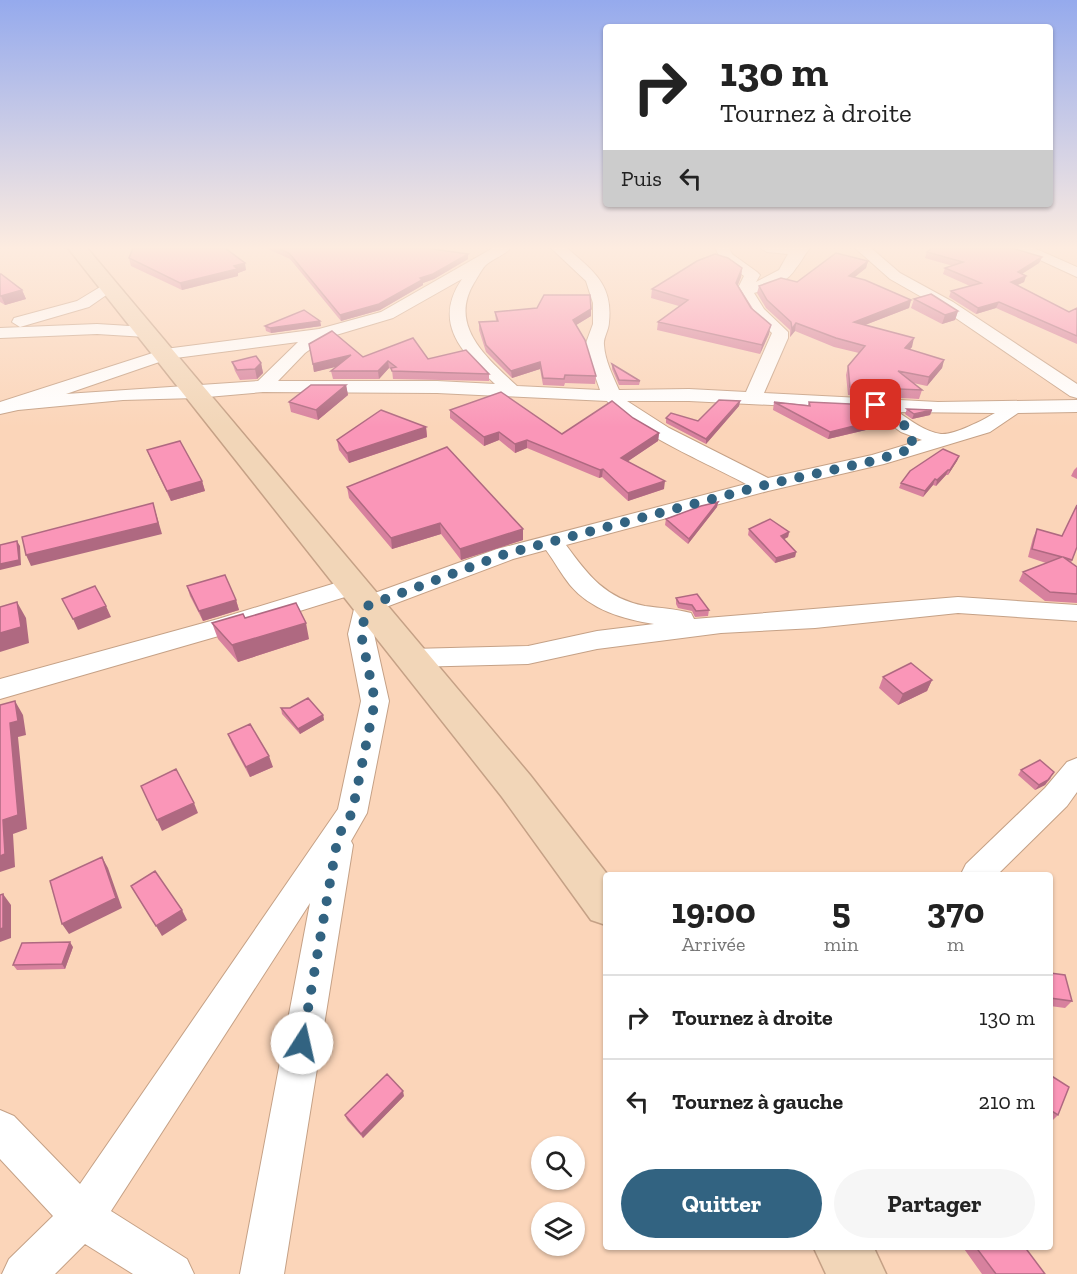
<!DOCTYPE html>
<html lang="fr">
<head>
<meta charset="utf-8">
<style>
  :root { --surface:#fff; --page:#f6f6f6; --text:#222; --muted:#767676; --line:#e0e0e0; --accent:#326381 }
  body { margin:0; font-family:"Zilla Slab",serif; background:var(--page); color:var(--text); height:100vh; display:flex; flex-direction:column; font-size:22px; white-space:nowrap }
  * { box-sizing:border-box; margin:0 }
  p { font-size:20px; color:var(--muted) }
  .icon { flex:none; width:33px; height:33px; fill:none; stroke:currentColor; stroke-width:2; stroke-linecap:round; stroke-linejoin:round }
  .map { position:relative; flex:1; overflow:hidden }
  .details { position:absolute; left:603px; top:872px; width:450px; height:378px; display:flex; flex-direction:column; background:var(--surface); border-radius:6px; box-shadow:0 2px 4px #0004 }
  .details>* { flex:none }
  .banner { position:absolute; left:603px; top:24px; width:450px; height:183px; border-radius:6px; box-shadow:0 2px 4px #0004; background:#fff; color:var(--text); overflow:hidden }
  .buttons { position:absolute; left:531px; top:1136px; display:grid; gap:12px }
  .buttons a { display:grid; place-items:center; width:54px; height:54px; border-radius:50%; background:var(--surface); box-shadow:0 2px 4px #0004; font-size:30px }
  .pin { position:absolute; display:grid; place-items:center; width:51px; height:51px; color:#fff; margin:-26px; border-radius:12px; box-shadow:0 3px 9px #0006 }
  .me { position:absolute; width:66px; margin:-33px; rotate:10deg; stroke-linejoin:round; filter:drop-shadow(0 0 4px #0008) }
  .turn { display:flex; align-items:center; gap:21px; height:126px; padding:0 18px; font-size:27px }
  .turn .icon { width:78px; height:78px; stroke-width:2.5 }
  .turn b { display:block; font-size:42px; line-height:51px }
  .then { display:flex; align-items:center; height:57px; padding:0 18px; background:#0003; gap:12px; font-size:22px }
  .eta { display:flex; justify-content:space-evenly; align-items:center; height:102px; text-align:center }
  .eta b { font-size:36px; font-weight:700; line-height:42px }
  .cta { display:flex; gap:12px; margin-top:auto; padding:12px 18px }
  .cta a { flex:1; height:69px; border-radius:36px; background:var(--accent); color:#fff; font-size:24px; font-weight:700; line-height:69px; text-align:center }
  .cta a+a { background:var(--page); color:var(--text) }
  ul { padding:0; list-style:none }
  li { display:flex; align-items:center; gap:18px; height:84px; padding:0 18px; border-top:2px solid var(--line) }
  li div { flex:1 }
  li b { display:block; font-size:22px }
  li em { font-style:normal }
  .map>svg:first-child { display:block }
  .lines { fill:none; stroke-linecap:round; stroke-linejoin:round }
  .minor-casing { stroke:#c5a186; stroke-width:2 }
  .secondary-casing { stroke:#c5a186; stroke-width:3 }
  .minor { fill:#fff; fill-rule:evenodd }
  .secondary { fill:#f2d6b8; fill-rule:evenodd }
  .wall { fill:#d7819e }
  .shaded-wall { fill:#af6981 }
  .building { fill:#fa96b8; stroke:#af6981; stroke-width:1.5 }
  .route { stroke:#326381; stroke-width:10; stroke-dasharray:0 18 }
</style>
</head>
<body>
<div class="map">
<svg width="1077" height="1274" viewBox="0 0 1077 1274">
  <rect width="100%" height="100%" fill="#fbd5b9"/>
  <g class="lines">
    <!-- minor casing -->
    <g class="minor-casing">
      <path id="minor" d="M493 248H511C504 255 495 258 487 264 482 268 478 277 474 283 448 326 487 358 517 386L600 390 589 359 586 343 593 324V303L586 281 551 248H567C593 271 613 284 609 322 609 330 603 338 604 345 605 361 613 376 619 390L689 389 746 392 772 333 752 315 737 290 744 276 721 259 715 248H729L732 254 757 272 760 275 756 282 779 270 788 254 767 252 760 248H810C804 255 802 261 796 268 787 283 771 288 754 293L764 309 788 332V338L764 393 938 402 1077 400V412L1018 413 990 432 884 464 768 491 566 545C588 575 606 599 645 606 660 608 676 609 691 613L694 619 958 597 1077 605V621L958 613 815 628 721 633 597 649 528 664 411 667 402 665 398 658 402 651 411 649 528 646 597 631 654 624C623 619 591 610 570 585 561 574 555 562 546 550L513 559 378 610 374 634 389 701 367 813 351 841 353 845 284 1274H240L310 903 111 1211 187 1259 194 1274H133L85 1244 55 1274H2L9 1259 53 1216 0 1159V1110L14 1116 80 1184 338 809 361 701 348 634 355 605 358 599 497 549 746 484C709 464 631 431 607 401L437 393 263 392 196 398 123 400 18 410 0 414V402L165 349 319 329 381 312ZM462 279C432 323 462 353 495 384L437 381H278L305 353 326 338 393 318ZM298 342 258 381 66 394 168 359ZM627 401H689L871 410 901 432 922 440 872 455 768 478 669 428ZM898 412 995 413C983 420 955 435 941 434 925 432 910 420 898 412Z
        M855 248H871L900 273 953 302 1077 384V398L1070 396 941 308 890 279Z
        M1014 248H1034L1077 267V277Z
        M110 281 115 283 118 286 115 289 89 307 20 327 12 322 14 318 77 301Z
        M97 324 146 327 154 332 146 337 97 334 0 338V328Z
        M352 578 361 580 364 586 361 592 229 633 0 699V679L218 619Z
        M1077 758V792L1067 806 998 874H961L966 864 1045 788 1067 762Z"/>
    </g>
    <!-- secondary casing -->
    <g class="secondary-casing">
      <path id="secondary" d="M68 248H87L530 775 607 874 606 925 591 920 502 797Z
        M813 1246H873L886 1274H826Z"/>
    </g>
    <!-- minor -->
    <use href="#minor" class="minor"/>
    <!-- secondary -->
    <use href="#secondary" class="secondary"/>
  </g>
  <!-- wall -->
  <path class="wall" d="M266 248H425L468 259 434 279 423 283V285L380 310 341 321 290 259Z
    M927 252 1042 257 1039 263 1022 274 1026 276 1024 282 1017 285 1069 312 1077 308V344L996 308 976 314 949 297 951 291 970 286 943 274 945 268 953 266 925 258Z
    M129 258 246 270 238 273V276L182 290 131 266Z
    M868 261 866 268 855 277 911 300 909 308 865 325 912 347 909 350 944 360 942 368 927 386 913 383 922 390 919 399 848 395 846 375 848 366 859 353 834 347 795 331 790 337V330L766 308 757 293 759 286 797 282Z
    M742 268 741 277 738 285 769 334 760 354 657 330 658 322 679 306 651 298 652 289Z
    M0 274 22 290 26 299 5 305 0 302Z
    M914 299 958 311 955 320 942 324 911 308Z
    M495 312 591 316 576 325 596 376 595 384 565 383 564 386 543 385 540 369 512 378 486 352 479 330V322L496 321Z
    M320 321 321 326 271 333 266 331 265 326Z
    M309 344 363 357 428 359 489 374V381L393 379 392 370 389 368 379 379H333L331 371 337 366 314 372Z
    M232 362 261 363 263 373 257 379 240 380 235 371Z
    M612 364 640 381 639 385H619L612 369Z
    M346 385 348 395 318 420 291 412 289 402Z
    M740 401 739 406 706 444 666 423V418L698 421Z
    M774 402 808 405 809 402 890 417 887 425 828 439 773 410Z
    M907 409 932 410 930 415 912 419 905 414Z
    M450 410 562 434 633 418 659 433 658 441 628 461 664 489 628 501 602 477 599 478 527 448 515 453 499 440 484 446 450 418Z
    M426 427 427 437 349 463 339 450 337 440Z
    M147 450 202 481 205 491 171 501 151 460Z
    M959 456 957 461 948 475H946L936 486 933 485 923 497 899 488 901 483Z
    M1077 467V479L1071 476 1074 470Z
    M347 487 523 540 461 560 441 534 392 549 349 498Z
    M718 502 717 507 688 544 665 525 666 519Z
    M749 529 789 532 788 537 784 539 796 552 795 557 775 563 748 535Z
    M1037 529 1077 547 1071 563 1077 567V603L1045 601 1019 581 1023 572 1046 563 1028 557 1033 538Z
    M187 586 236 600 239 610 203 621 190 596Z
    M676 598 709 610 708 616 695 617 692 611 678 608 676 604Z
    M245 618 309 639 238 662 218 639 212 623Z
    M883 677 932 680 927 691 898 705 879 688Z
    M281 708 323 715 324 720 300 734 282 714Z
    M228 734 273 767 250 777 232 744Z
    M1021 770 1051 778 1045 785 1035 790 1018 775Z
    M73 947 65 969 17 970 13 965Z
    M1050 973 1072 1001 1065 1008 1050 1006Z
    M1050 1075 1058 1115 1050 1123Z
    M404 1096 363 1138 347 1120 345 1115Z
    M962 1246H1024L1045 1274H982Z"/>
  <!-- shaded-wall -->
  <path class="shaded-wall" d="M468 254V259L434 279 423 283V285L380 310 341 321 340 315 420 278Z
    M1042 257 1039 263 1015 278 1018 272Z
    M868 261 866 268 847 283 849 276Z
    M245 263 246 270 238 273V276L182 290 180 283Z
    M742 268 741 277 735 291 736 283Z
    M1026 276 1024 282 1009 289 1011 282Z
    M22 290 26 299 5 305 1 296Z
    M911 300 909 308 852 330 854 322Z
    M999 302 996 308 976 314 978 308Z
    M591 309V316L573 327V320Z
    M958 311 955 320 942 324 945 315Z
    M320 321 321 326 271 333 270 328Z
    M796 323 795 331 790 337 792 329Z
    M771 325 769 334 760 354 762 345Z
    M914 338 912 347 902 357 905 348Z
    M351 355 353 363 314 372 313 364Z
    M944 360 942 368 927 386 929 377Z
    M388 361 389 368 379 379 378 371Z
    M540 362V369L512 378 511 371Z
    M261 363 263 373 257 379 255 369Z
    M346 385 348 395 318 420 316 410Z
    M740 401 739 406 706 444V439Z
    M932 410 930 415 912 419 914 414Z
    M890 417 887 425 828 439 830 432Z
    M426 427 427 437 349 463 347 453Z
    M499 432V440L484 446V437Z
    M659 433 658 441 621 466V458Z
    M527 440V448L515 453V444Z
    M959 456 957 461 948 475 950 470Z
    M603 469 602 477 599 478 600 470Z
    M948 470 946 475 936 486 937 480Z
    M935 479 933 485 923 497 925 491Z
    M202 481 205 491 171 501 167 491Z
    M665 481 664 489 628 501V493Z
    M718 502 717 507 688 544 689 539Z
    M153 503 162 534 31 566 26 555Z
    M440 523 441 534 392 549 391 538Z
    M523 529V540L461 560 460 549Z
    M789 532 788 537 779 542 781 536Z
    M17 541 20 546 21 565 0 570V564Z
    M796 552 795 557 775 563 776 558Z
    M236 600 239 610 203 621 199 611Z
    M17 602 26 618 29 643 0 652V633Z
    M106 606 111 617 78 630 73 619Z
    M306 623 309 639 238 662 232 645Z
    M932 680 927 691 898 705 903 694Z
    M15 701 23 715 26 735 18 737 27 829 13 834 15 867 0 872V856L10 723Z
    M323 715 324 720 300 734 298 729Z
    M269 756 273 767 250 777 246 767Z
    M1054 772 1045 785 1035 790 1039 785Z
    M194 803 198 813 162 831 157 820Z
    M102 857 108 868 122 908 69 934 62 924Z
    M3 894 11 905V938L0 942V929Z
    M182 910 187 920 162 936 156 926Z
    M70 942 73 947 65 969 62 964Z
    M403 1091 404 1096 363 1138 361 1134Z"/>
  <!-- building -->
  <path class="building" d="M133 248H225L245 263 234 266 237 269 180 283 129 258Z
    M278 248H425L468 254 433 274 420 278 422 280 379 304 340 315 289 253Z
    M932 248H1012L1042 257 1018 272 1026 276 1011 282 1069 312 1077 308V336L999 302 978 308 951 291 981 283 945 268 963 262 927 252Z
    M836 253 868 261 849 276 865 280 911 300 854 322 914 338 905 348 944 360 929 377 898 371 922 390 850 387 848 366 865 346 836 338 796 323 792 329 791 322 767 300 759 286 781 278 797 282Z
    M715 254 728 258 742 268 736 283 751 308 771 325 762 345 658 322 688 300 652 289 697 261Z
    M0 274H1L22 290 1 296H0Z
    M931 294 958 311 945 315 914 299Z
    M544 295H590L591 309 573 320 585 340 596 376 565 375 564 379 543 378 540 362 511 371 486 345 479 322 498 321 495 312 537 308Z
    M304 310 320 321 270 328 265 326Z
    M332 331 363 357 413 338 428 359 466 350 489 374 392 371 391 368 396 367 388 361 378 371H331L351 355 313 364 309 344Z
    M256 356 261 363 255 369 237 370 232 362Z
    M612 364 640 381 619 380Z
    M311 385H346L316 410 289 402Z
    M501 392 562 434 612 401 633 418 659 433 621 458 665 481 628 493 603 469 600 470 527 440 515 444 499 432 484 437 450 410Z
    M719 400 740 401 706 439 666 418 671 413 698 421Z
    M774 402 810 406 809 402 872 405 890 417 830 432Z
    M907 409 932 410 914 414Z
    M381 410 426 427 347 453 337 440Z
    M180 441 202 481 167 491 147 450Z
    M447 447 523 529 460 549 440 523 391 538 347 487Z
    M943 449 959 456 950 470H948L937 480 935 479 925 491 901 483 910 471Z
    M718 502 689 539 666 519 701 506Z
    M153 503 158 523 26 555 22 537Z
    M1077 505V547L1072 560 1063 557 1077 567V594L1050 592 1023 572 1062 557 1032 549 1037 529 1062 536Z
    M770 519 789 532 781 536 796 552 776 558 749 529Z
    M17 541 19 560 0 564V545Z
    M225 575 236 600 199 611 187 586Z
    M95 586 106 606 73 619 62 599Z
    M697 594 709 610 696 611 692 605 679 603 676 598Z
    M17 602 21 627 0 633V607Z
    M296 603 306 623 232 645 212 623 243 614 245 618Z
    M911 663 932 680 903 694 883 677Z
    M308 698 323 715 298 729 281 708H290Z
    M15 701 18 721 10 723 18 815 3 820 5 854 0 856V705Z
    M250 724 269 756 246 767 228 734Z
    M1040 760 1054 772 1048 780 1039 785 1021 770Z
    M176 769 194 803 157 820 141 786Z
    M102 857 116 898 62 924 50 881Z
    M155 871 182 910 156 926 131 886Z
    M3 894V928L0 929V895Z
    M70 942 62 964 13 965 22 943Z
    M1050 973 1065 975 1072 1001 1050 998Z
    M387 1074 403 1091 361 1134 345 1115Z
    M1050 1075 1069 1087 1058 1115 1050 1110Z
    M975 1246H1024L1045 1274H996Z"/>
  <!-- sky -->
  <linearGradient id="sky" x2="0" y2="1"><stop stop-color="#95aaed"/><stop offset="0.58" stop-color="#fdece0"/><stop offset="1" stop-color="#fdece0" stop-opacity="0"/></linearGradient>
  <rect width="1077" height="427" fill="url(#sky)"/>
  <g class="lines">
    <!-- route -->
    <path class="route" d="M302 1043 338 836 352 813 375 701 361 634 367 606 505 554 765 485 877 460 914 448 908 428 876 405"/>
  </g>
</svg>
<div class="buttons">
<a><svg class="icon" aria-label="search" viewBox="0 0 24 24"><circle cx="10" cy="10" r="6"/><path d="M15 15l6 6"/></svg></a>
<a><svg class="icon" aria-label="layers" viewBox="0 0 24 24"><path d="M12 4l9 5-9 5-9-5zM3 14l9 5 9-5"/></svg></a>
</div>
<div class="pin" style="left:876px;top:405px;background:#d93025"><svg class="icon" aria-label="arrive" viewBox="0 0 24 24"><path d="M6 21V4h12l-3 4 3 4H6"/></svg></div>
<svg class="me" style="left:302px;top:1043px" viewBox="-20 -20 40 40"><circle r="19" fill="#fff"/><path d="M0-13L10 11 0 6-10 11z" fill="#326381"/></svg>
<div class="banner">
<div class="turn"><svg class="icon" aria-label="right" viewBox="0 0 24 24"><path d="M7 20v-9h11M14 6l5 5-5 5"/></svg><div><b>130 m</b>Tournez à droite</div></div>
<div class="then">Puis<svg class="icon" aria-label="left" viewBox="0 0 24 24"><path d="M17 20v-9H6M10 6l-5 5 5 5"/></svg></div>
</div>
<section class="details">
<div class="eta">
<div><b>19:00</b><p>Arrivée</p></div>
<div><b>5</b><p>min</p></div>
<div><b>370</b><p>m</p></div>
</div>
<ul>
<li><svg class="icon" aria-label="right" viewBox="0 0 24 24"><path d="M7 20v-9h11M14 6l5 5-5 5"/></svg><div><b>Tournez à droite</b></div><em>130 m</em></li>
<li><svg class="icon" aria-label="left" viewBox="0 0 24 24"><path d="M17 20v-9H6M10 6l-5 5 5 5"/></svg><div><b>Tournez à gauche</b></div><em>210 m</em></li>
</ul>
<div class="cta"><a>Quitter</a><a>Partager</a></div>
</section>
</div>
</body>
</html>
